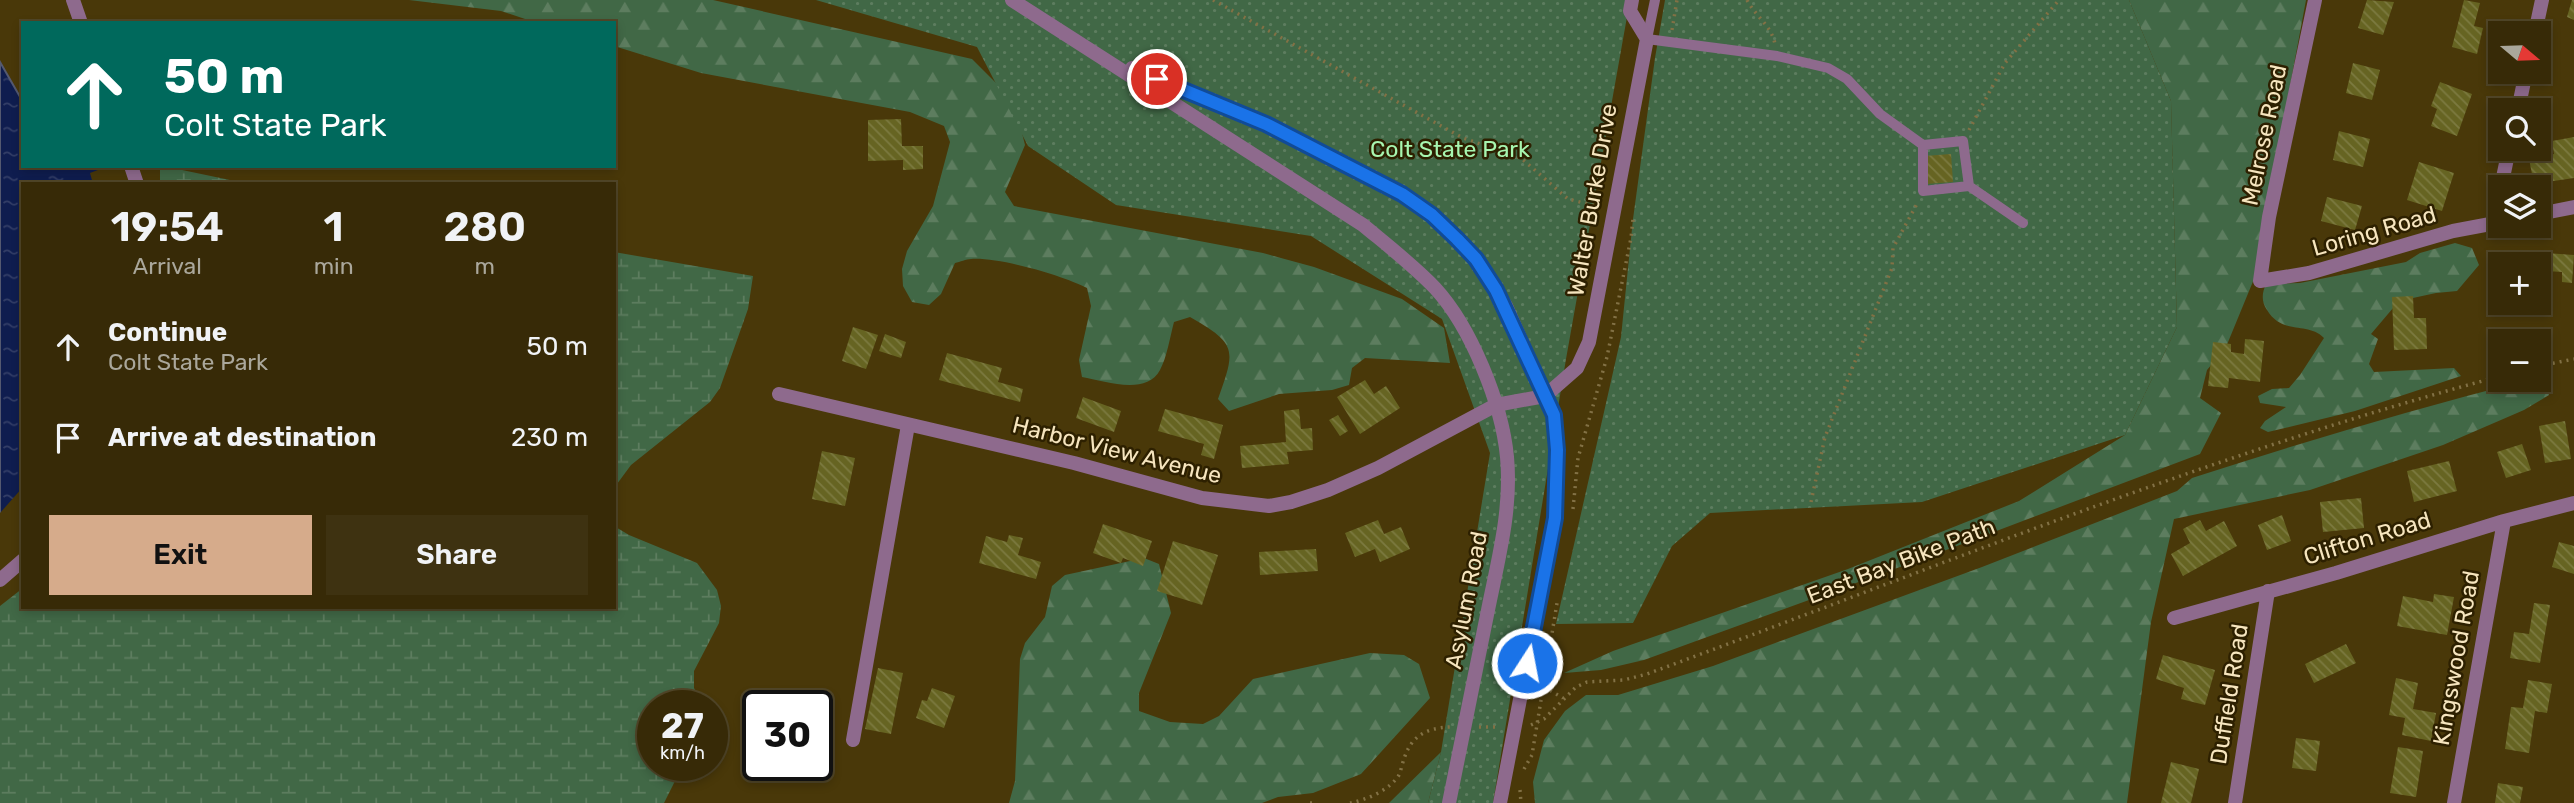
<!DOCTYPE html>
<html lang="en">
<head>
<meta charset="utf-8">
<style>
  :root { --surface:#372a07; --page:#3e3211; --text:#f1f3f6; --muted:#aaa79b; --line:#514628; --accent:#d6ab8b }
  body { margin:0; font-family:Rubik,sans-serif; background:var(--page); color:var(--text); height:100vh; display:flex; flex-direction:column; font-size:26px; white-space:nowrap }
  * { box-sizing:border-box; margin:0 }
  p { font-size:23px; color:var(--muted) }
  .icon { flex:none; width:38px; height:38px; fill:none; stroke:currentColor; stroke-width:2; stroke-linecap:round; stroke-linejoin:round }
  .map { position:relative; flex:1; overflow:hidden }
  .side { position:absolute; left:21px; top:182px; width:595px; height:427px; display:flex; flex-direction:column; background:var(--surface); border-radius:0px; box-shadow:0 4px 10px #0003,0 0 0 2px var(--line) }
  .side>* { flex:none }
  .banner { position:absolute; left:21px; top:21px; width:595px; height:147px; border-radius:0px; box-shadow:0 4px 10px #0003,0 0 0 2px var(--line); background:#00695c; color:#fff; overflow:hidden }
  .needle { width:46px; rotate:109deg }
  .buttons { position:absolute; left:2488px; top:21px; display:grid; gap:14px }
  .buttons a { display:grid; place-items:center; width:63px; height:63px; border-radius:0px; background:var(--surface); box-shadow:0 4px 10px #0003,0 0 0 2px var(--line); font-size:35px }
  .speed { position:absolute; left:637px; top:690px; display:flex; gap:14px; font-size:35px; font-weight:700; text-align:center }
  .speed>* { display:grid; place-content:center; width:91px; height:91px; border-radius:50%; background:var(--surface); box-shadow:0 4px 10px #0003,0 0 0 2px var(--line); line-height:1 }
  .speed small { font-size:18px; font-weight:400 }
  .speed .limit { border:4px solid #111; border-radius:10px; background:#fff; color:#111 }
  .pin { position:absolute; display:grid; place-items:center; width:60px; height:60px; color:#fff; margin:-30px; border:4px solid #fff; border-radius:50%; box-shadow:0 2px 7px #0007 }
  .me { position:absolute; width:77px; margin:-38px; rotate:11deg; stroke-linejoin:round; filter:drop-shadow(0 0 5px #0008) }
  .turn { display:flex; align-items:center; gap:24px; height:147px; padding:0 28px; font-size:32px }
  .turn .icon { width:91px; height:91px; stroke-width:2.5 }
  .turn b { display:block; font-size:49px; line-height:60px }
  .eta { display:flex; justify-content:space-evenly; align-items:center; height:119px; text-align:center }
  .eta b { font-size:42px; font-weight:600; line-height:49px }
  .cta { display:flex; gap:14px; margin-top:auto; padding:14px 28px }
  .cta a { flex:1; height:80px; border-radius:0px; background:var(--accent); color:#111; font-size:28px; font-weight:600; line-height:80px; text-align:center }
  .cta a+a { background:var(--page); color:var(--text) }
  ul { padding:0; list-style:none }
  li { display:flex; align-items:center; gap:21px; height:91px; padding:0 28px }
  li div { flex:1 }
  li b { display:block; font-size:26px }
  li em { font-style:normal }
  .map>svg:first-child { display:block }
  .forest { fill:url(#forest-firs) }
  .wetland { fill:url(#wetland-marsh) }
  .park { fill:url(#park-dots) }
  .water { fill:url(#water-ripples); stroke:#545970; stroke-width:2 }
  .pier { fill:#493809 }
  .building { fill:url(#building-back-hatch) }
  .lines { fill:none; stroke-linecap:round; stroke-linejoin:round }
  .path { stroke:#827145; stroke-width:3.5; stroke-dasharray:2 5; stroke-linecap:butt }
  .service { stroke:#8e6a8d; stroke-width:10 }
  .minor { stroke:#8e6a8d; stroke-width:14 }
  .tertiary { stroke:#8e6a8d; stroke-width:14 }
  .route-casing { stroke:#114b97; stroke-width:18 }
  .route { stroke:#1a73e8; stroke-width:12 }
  .labels { text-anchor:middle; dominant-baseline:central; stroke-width:5; stroke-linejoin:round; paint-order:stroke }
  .street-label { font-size:23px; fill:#f6e5be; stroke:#2d2000 }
  .park-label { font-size:23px; fill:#a7f6b0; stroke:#2d2000 }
</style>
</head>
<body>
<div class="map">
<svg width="2574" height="803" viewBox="0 0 2574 803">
  <defs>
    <pattern id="forest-firs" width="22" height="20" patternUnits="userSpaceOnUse" patternTransform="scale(1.75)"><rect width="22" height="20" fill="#416846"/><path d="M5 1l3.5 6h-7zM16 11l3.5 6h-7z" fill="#5d7d5f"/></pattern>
    <pattern id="wetland-marsh" width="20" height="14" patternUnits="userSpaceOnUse" patternTransform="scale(1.75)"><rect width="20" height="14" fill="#416846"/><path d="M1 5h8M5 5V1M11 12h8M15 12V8" fill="none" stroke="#5d7d5f"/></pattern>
    <pattern id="park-dots" width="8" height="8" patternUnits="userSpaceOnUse" patternTransform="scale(1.75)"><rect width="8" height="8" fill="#416846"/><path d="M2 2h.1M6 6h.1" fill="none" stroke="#5d7d5f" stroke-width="1.8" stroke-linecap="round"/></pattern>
    <pattern id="water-ripples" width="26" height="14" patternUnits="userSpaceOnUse" patternTransform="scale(1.75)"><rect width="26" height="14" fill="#0f1d4f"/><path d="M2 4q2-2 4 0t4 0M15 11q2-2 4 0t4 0" fill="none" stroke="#333e67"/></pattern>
    <pattern id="building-back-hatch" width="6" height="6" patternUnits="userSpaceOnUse" patternTransform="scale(1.75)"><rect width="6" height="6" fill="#666422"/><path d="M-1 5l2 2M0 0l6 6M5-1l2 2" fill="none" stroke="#7c7a40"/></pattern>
  </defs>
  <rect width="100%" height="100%" fill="#493809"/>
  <!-- forest -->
  <path class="forest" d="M409 0H713L972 59 997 84 1017 113 1025 145 1005 192 1014 206 1263 253 1314 267 1402 299 1444 328 1450 363 1365 358 1352 368 1349 385 1332 390 1279 394 1229 411 1218 399C1236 349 1237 344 1190 317L1174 322C1170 337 1167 357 1160 370 1146 396 1105 381 1082 377L1079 360 1091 306 1087 288C1062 275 999 257 971 259 966 259 960 262 955 263L941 294 929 305 912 302 903 286 902 269 907 251 933 206 950 142 944 126 910 112 701 73 614 46V23H537L501 11Z
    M2129 0H2306L2254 279 2226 347 2207 370 2200 398 2221 413 2200 454 1933 555 1644 660 1601 670 1564 673 1613 651 1848 569 2019 501 2125 435 2177 327 2171 101Z
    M2455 243 2472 248 2479 265 2457 291 2436 293 2399 301 2371 334 2378 339 2369 364 2374 372 2454 368 2461 376 2355 411 2268 432 2260 428 2265 421 2286 407 2260 403 2258 396 2272 389 2289 388 2300 375 2324 338C2307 321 2283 336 2267 310 2261 301 2262 293 2266 284L2300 283 2406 262 2420 253Z
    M2540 377 2549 395 2524 410 2443 445 2310 490 2174 519 2151 622 2127 803H1535L1533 782 1544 740 1565 711 1586 695H1618L1713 666 1982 567 2177 491 2192 478C2303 442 2414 409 2528 380H2539Z
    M1144 558 1159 564 1171 613 1139 693V711L1170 722 1203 724 1219 716 1253 679 1370 653 1404 655 1419 664 1430 698 1361 774 1313 793 1278 797 1262 803H1009L1015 781 1020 659 1025 643 1045 617 1052 586 1065 575Z
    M1441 752 1428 803H1389Z"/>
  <!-- wetland -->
  <path class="wetland" d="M160 166H163L249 184H160Z
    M614 252 753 276 748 309 720 388 710 402 631 465 614 488Z
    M614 526 629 535 697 563 717 590 721 606 719 623 694 671V688L703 705H653V765H683L664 803H0V606L23 588V607H614Z"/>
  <!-- park -->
  <path class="park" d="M816 0H1630L1566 359 1493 803H1428L1441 752 1490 453 1442 319 1311 236 1116 205 1028 146 977 47Z
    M1665 0H2129L2171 101 2177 327 2125 435 1922 502 1710 513 1672 546 1633 623 1556 624 1621 337 1633 219 1655 58Z"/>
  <!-- water -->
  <path class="water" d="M0 62 23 102V166H96L112 184H23V522L0 548Z"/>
  <!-- pier -->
  <path class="pier" d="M103 168 114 181 115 184H93L90 173Z
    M23 487V527L0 551V513Z"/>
  <!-- building -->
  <path class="building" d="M2367 0 2394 2 2383 35 2358 28Z
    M2464 0 2480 3 2474 26 2483 28 2477 54 2452 47Z
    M2572 0H2574V20L2567 17Z
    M2353 63 2380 70 2372 100 2346 93Z
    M2440 82 2472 94 2457 136 2431 126 2437 109 2431 106Z
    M901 119 902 146H923V169L903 170V160L868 161V120Z
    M2339 131 2370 139 2363 167 2333 160Z
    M2574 137V178L2534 184 2529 159 2554 154 2552 141Z
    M1951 154 1953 182 1926 184 1924 156Z
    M2419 162 2454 173 2442 211 2407 200Z
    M2327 197 2362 206 2355 230 2321 221Z
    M2518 253 2521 264H2501L2500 272 2497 259Z
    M2546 253 2574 255 2572 283 2562 282V272L2546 271Z
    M2413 296 2414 318H2426L2427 349 2394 350 2392 297Z
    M853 327 878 335 866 369 842 361Z
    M885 334 906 342 901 358 879 351Z
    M2245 339 2264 341 2260 382 2229 378 2228 388 2208 386 2213 342 2231 344V352L2244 354Z
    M947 353 1002 368 998 382 1023 389 1020 402 939 380Z
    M1365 380 1374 394 1386 386 1400 408 1360 434 1337 397Z
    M1083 397 1121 411 1114 432 1076 418Z
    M1165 409 1223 425 1214 459 1201 455 1204 444 1158 431Z
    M1299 409 1301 429 1312 428 1313 450 1287 452 1289 464 1242 468 1240 446 1286 442 1284 411Z
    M1338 415 1348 431 1340 436 1329 420Z
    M2565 421 2571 459 2545 463 2539 426Z
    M2522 444 2531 470 2506 478 2497 452Z
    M822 451 855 458 845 506 812 499Z
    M2449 461 2457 491 2414 502 2407 471Z
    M2361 498 2364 528 2323 532 2320 502Z
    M2282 515 2291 541 2267 550 2258 525Z
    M1378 520 1384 534 1401 527 1410 549 1380 562 1375 549 1355 557 1345 533Z
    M2200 520 2206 531 2224 521 2237 546 2183 576 2171 554 2190 543 2183 529Z
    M1103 524 1152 541 1143 566 1123 558 1121 563 1093 553Z
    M1009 535 1023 538 1018 555 1041 562 1036 579 979 563 986 536 1007 542Z
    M1173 541 1218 555 1202 605 1157 591Z
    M2559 542 2574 546V574L2552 567Z
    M1316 549 1318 571 1260 575 1259 552Z
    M2434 594 2454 597 2447 635 2397 626 2403 596 2433 602Z
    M2534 603 2550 605 2540 663 2510 658 2514 632 2529 634Z
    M2346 644 2356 663 2314 683 2305 664Z
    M2163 655 2215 670 2205 705 2181 699 2184 688 2156 679Z
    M878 668 903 673 891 734 865 729Z
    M2396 678 2418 683 2413 709 2436 713 2431 741 2402 735 2405 718 2389 715Z
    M2528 680 2552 684 2547 713 2535 711 2529 753 2505 749 2511 707 2523 708Z
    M932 688 955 696 944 728 916 718 922 700 927 701Z
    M2296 738 2320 741 2316 771 2292 768Z
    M2398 747 2423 751 2416 797 2390 793Z
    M2171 762 2199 769 2191 803H2161Z
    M2498 783 2523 787 2520 803H2495Z"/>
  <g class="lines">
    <!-- path -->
    <path class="path" d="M1213 0 1463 138 1521 158 1568 199 1600 207
      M1747 0C1756 17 1771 25 1775 44
      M1672 30 1677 0
      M1969 130 2005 63 2059 0
      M2539 366 2574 359
      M1811 502 1825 437 1892 268 1893 248 1918 202
      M1573 509 1578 458 1607 357 1631 238 1633 219 1630 217
      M1544 687 1563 698
      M1531 725 1544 719 1576 687 1587 682 1624 680 1647 674C1930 570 2209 454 2501 376
      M1479 727H1499
      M1524 769 1532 755 1557 603
      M1520 790 1521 803
      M1310 803H1316
      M1350 803C1366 800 1390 790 1399 775 1401 771 1402 764 1404 759 1411 736 1426 728 1450 727"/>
    <!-- service -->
    <path class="service" d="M1655 0 1647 39 1777 56 1828 68 1847 79 1880 114 1923 145 1963 141 1969 186 1923 191V145
      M1969 186 2023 223"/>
    <!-- minor -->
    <path class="minor" d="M1012 0 1363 225C1387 245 1413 265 1435 288 1471 327 1502 404 1507 457 1512 509 1498 560 1488 610 1475 674 1462 739 1449 803
      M2315 0 2269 217 2260 281 2309 273 2453 231 2501 222
      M2535 33 2542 0
      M1132 68 1266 124 1402 194 1432 215 1457 238 1476 259 1506 306 1554 415 1557 450 1555 518 1500 803
      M2518 110 2526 72
      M2501 187 2509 149
      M2539 214 2574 207
      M2493 224 2501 188
      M779 394 1074 463 1202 498 1269 506 1291 502 1328 490 1378 468 1496 405 1545 396 1577 368 1589 342 1647 39 1630 11 1632 0
      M2174 618 2336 573 2504 521 2574 503
      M853 740 908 425
      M2235 803 2268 591
      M2454 803 2504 521"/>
    <!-- tertiary -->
    <path class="tertiary" d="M73 0 81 23
      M131 166 137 184
      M0 580 23 560"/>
  </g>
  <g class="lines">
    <!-- route casing -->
    <g class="route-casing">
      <path id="route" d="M1157 79 1266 124 1402 194 1432 215 1457 239 1476 259 1496 290 1554 415 1557 450 1555 518 1527 663"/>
    </g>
    <!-- route -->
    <use href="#route" class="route"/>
  </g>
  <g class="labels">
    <!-- street labels -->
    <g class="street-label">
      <text transform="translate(2264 135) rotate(-78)">Melrose Road</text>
      <text transform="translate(1592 200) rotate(-80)">Walter Burke Drive</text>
      <text transform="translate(2374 231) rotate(-16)">Loring Road</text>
      <text transform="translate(1117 450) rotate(14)">Harbor View Avenue</text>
      <text transform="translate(2367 538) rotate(-17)">Clifton Road</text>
      <text transform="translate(1901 561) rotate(-21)">East Bay Bike Path</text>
      <text transform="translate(1466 600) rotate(-79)">Asylum Road</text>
      <text transform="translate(2456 658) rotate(-80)">Kingswood Road</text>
      <text transform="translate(2229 694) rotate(-81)">Duffield Road</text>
    </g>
    <!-- park labels -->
    <g class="park-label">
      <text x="1450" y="149">Colt State Park</text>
    </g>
  </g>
</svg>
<div class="buttons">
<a><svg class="needle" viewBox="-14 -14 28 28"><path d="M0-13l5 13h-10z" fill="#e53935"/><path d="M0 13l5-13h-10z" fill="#aaa79b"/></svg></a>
<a><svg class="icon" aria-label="search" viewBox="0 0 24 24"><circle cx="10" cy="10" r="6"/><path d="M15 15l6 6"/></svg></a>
<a><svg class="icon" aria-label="layers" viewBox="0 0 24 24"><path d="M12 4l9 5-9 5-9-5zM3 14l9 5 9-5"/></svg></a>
<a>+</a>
<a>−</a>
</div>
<div class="speed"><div>27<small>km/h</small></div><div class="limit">30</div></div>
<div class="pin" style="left:1157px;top:79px;background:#d93025"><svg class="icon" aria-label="arrive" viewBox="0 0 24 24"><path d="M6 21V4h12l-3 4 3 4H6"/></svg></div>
<svg class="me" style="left:1527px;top:663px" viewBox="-20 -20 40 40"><circle r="17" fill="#1a73e8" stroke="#fff" stroke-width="3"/><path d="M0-11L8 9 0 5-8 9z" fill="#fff"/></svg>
<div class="banner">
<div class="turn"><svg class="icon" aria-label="ahead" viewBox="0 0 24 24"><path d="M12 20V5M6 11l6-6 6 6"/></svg><div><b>50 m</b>Colt State Park</div></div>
</div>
<section class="side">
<div class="eta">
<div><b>19:54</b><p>Arrival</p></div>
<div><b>1</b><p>min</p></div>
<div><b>280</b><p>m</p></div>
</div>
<ul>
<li><svg class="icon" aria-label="ahead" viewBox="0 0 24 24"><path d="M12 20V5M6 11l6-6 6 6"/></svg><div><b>Continue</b><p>Colt State Park</p></div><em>50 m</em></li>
<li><svg class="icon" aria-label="arrive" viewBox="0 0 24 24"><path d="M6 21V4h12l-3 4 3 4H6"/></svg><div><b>Arrive at destination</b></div><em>230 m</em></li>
</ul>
<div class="cta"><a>Exit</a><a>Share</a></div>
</section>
</div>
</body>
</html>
